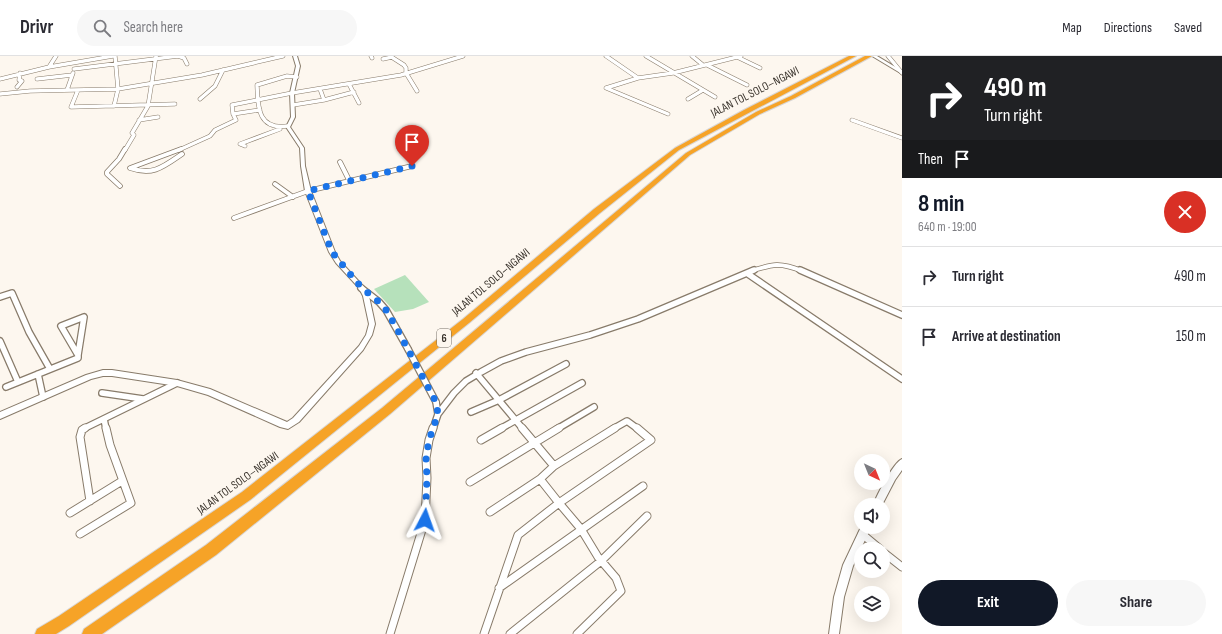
<!DOCTYPE html>
<html lang="en">
<head>
<meta charset="utf-8">
<style>
  :root { --surface:#fff; --page:#f7f7f7; --text:#2b2b33; --muted:#7c7c81; --line:#e1e1e2; --accent:#111827 }
  body { margin:0; font-family:"Sofia Sans Condensed",sans-serif; background:var(--page); color:var(--text); height:100vh; display:flex; flex-direction:column; font-size:15px; white-space:nowrap }
  * { box-sizing:border-box; margin:0 }
  p { font-size:13px; color:var(--muted) }
  .icon { flex:none; width:22px; height:22px; fill:none; stroke:currentColor; stroke-width:2; stroke-linecap:round; stroke-linejoin:round }
  .map { position:relative; flex:1; overflow:hidden }
  .details { display:flex; flex-direction:column; background:var(--surface); width:320px }
  .details>* { flex:none }
  .hud { background:#202124; color:#fff; overflow:hidden }
  .needle { width:26px; rotate:137deg }
  .fabs { position:absolute; left:854px; top:398px; display:grid; gap:8px }
  .fabs a { display:grid; place-items:center; width:36px; height:36px; border-radius:50%; background:var(--surface); box-shadow:0 4px 16px #0002; font-size:20px }
  .pin { position:absolute; display:grid; place-items:center; width:34px; height:34px; color:#fff; margin:-41px -17px; border-radius:50% 50% 50% 0; rotate:-45deg; box-shadow:0 0 4px #0007 }
  .pin .icon { rotate:45deg }
  .me { position:absolute; width:44px; margin:-22px; rotate:4deg; stroke-linejoin:round; filter:drop-shadow(0 0 3px #0008) }
  .turn { display:flex; align-items:center; gap:14px; height:84px; padding:0 16px; font-size:18px }
  .turn .icon { width:52px; height:52px; stroke-width:2.5 }
  .turn b { display:block; font-size:28px; line-height:34px }
  .then { display:flex; align-items:center; height:38px; padding:0 16px; background:#0003; gap:8px; font-size:15px }
  .round { display:grid; place-items:center; flex:none; width:42px; height:42px; border-radius:21px; background:var(--page) }
  .overview { display:flex; align-items:center; justify-content:space-between; height:68px; padding:0 16px }
  h1 { font-size:24px; font-weight:700; line-height:30px; color:var(--accent) }
  .cta { display:flex; gap:8px; margin-top:auto; padding:8px 16px }
  .cta a { flex:1; height:46px; border-radius:24px; background:var(--accent); color:#fff; font-size:16px; font-weight:700; line-height:46px; text-align:center }
  .cta a+a { background:var(--page); color:var(--text) }
  ul { padding:0; list-style:none }
  li { display:flex; align-items:center; gap:12px; height:60px; padding:0 16px; border-top:1px solid var(--line) }
  li div { flex:1 }
  li b { display:block; font-size:15px }
  li em { font-style:normal }
  header { display:flex; align-items:center; gap:24px; box-sizing:border-box; height:56px; padding:0 20px; background:var(--surface); border-bottom:1px solid var(--line) }
  header strong { font-size:19px }
  nav { display:flex; gap:22px; margin-inline-start:auto; font-size:14px }
  .search { width:280px; height:36px; background:var(--page); display:flex; align-items:center; gap:10px; box-sizing:border-box; padding:0 14px; border-radius:22px; color:var(--muted); font-size:15px }
  main { display:flex; flex:1; min-height:0 }
  .map>svg:first-child { display:block }
  .green { fill:#b6e1bb }
  .lines { fill:none; stroke-linecap:round; stroke-linejoin:round }
  .minor-far3-casing { stroke:#887b6a; stroke-width:4.5 }
  .minor-far2-casing { stroke:#887b6a; stroke-width:5.5 }
  .minor-far1-casing { stroke:#887b6a; stroke-width:8 }
  .minor-casing { stroke:#887b6a; stroke-width:9 }
  .tertiary-casing { stroke:#887b6a; stroke-width:2 }
  .secondary-casing { stroke:#887b6a; stroke-width:2 }
  .motorway-casing { stroke:#d8d6d5; stroke-width:2 }
  .minor-far3 { stroke:#fff; stroke-width:3.5 }
  .minor-far2 { stroke:#fff; stroke-width:4 }
  .minor-far1 { stroke:#fff; stroke-width:5.5 }
  .minor { stroke:#fff; stroke-width:7 }
  .tertiary { fill:#fff; fill-rule:evenodd }
  .secondary { fill:#fff; fill-rule:evenodd }
  .motorway { fill:#f6a327; fill-rule:evenodd }
  .minor-bridge-casing { stroke:#887b6a; stroke-width:8; stroke-linecap:butt }
  .minor-bridge { stroke:#fff; stroke-width:5.5 }
  .route { stroke:#1a73e8; stroke-width:7; stroke-dasharray:0 12.6 }
  .labels { text-anchor:middle; dominant-baseline:central; stroke-width:4; stroke-linejoin:round; paint-order:stroke }
  .shield { fill:#fdf7ef; stroke:#746e67; stroke-width:1 }
  .shield-label { font-size:11px; font-weight:bold; fill:#3a342d }
  .street-label { font-size:12px; fill:#3a342d; stroke:#fdf7ef }
</style>
</head>
<body>
<header>
<strong>Drivr</strong>
<div class="search"><svg class="icon" aria-label="search" viewBox="0 0 24 24"><circle cx="10" cy="10" r="6"/><path d="M15 15l6 6"/></svg>Search here</div>
<nav><a>Map</a><a>Directions</a><a>Saved</a></nav>
</header>
<main>
<div class="map">
<svg width="902" height="578" viewBox="0 0 902 578">
  <rect width="100%" height="100%" fill="#fdf7ef"/>
  <!-- green -->
  <path class="green" d="M405 219 429 246 413 253 395 256 374 233Z"/>
  <g class="lines">
    <!-- minor-far3 casing -->
    <g class="minor-far3-casing">
      <path id="minor-far3" d="M371 0 372 2
        M390 0 404 9 406 12V17L417 35
        M606 0 638 22
        M646 0 715 41
        M692 0 703 9
        M888 0 902 17
        M737 1 760 12
        M383 3 392 1
        M707 9 747 29
        M49 11 56 0
        M74 13 178 0 184 2 187 8
        M0 23 49 11 113 0
        M37 23 72 19
        M349 28 359 47
        M17 31 22 25 19 24 20 17
        M320 33 324 44
        M67 34 73 17
        M78 34 71 51 175 48
        M0 38 30 35 118 33 202 19 283 0
        M200 43 215 30 223 14
        M688 43 703 34
        M293 49 324 44 354 36
        M114 50 118 33 115 0
        M260 54 233 58 232 49 292 37 401 19 463 0
        M668 58 606 32 638 22 673 17 741 0
        M139 64 158 61
        M852 64 902 82
        M288 70C258 74 258 52 257 29L287 20 297 21
        M245 90 240 88 280 73
        M125 94 134 79 132 77 148 50 156 0
        M179 94 210 80 215 74 236 64 233 58"/>
    </g>
    <!-- minor-far2 casing -->
    <g class="minor-far2-casing">
      <path id="minor-far2" d="M181 93 130 112C153 120 163 111 182 98
        M340 106 349 124
        M275 128 293 141
        M120 130 107 118V116L119 103 125 93
        M234 162 308 135 412 110
        M751 215C773 208 780 206 802 215"/>
    </g>
    <!-- minor-far1 casing -->
    <g class="minor-far1-casing">
      <path id="minor-far1" d="M800 214 902 259
        M748 218 902 323
        M361 232 379 246 386 254 408 293
        M0 241 12 237 29 276 50 313
        M84 261 78 299 61 270Z
        M0 285 18 326
        M476 317 523 373
        M38 318 43 341
        M6 331 78 302V299
        M102 337 143 343
        M436 346 438 358 454 337 466 325 481 316 501 305 526 296 590 279 638 263 754 214
        M471 356 499 344 566 308
        M104 363 106 373
        M83 373 177 327
        M433 373 438 358
        M500 373 582 327
        M557 373 594 351
        M613 373 627 365 638 373"/>
    </g>
    <!-- minor casing -->
    <g class="minor-casing">
      <path id="minor" d="M85 372 82 374 80 381 90 445
        M522 372 554 410
        M481 384 502 372
        M470 426 559 372
        M559 447 581 473 598 501 616 522 621 535 577 578
        M559 447 540 423 554 410 615 372
        M559 447 651 384 637 372
        M490 456 540 423
        M70 457 122 425
        M80 478 131 447 110 389 106 372
        M862 478 880 493
        M883 496 902 511
        M499 532 643 430
        M390 578 425 464 427 422 426 402 429 384 433 372
        M484 578 518 479 559 447
        M510 578 601 505 647 460"/>
    </g>
    <!-- tertiary casing -->
    <g class="tertiary-casing">
      <path id="tertiary" d="M293 0H297L300 10 294 37 295 61 290 71 304 92 305 110 311 135 335 196 340 205 364 231 369 240 375 268 372 279 363 294 299 366 288 373 280 371 208 339 177 330 112 320H103L91 323 0 363V356L86 319 103 314H112L177 324 210 333 287 366 293 362 359 290 366 279 369 268 363 240 359 232 336 207 329 196 305 135 301 110 300 92 286 71 291 61 290 37 296 10Z
        M902 403V414L895 424 882 449H873C877 439 893 407 902 403Z
        M861 471H871L853 510 844 541 839 578H829L834 541 843 509Z"/>
    </g>
    <!-- secondary casing -->
    <g class="secondary-casing">
      <path id="secondary" d="M872 0H877L902 15V18Z"/>
    </g>
    <!-- motorway casing -->
    <g class="motorway-casing">
      <path id="motorway" d="M849 0H856L679 94 600 157 469 267 250 444 69 570 56 578H35L37 573 59 560 242 436 463 263 594 153 675 92 744 54Z
        M865 0H872L795 42 760 58 690 99 390 358 216 499 102 578H82L84 573 206 489 382 352 686 97 756 56 791 40Z"/>
    </g>
    <!-- minor-far3 -->
    <use href="#minor-far3" class="minor-far3"/>
    <!-- minor-far2 -->
    <use href="#minor-far2" class="minor-far2"/>
    <!-- minor-far1 -->
    <use href="#minor-far1" class="minor-far1"/>
    <!-- minor -->
    <use href="#minor" class="minor"/>
    <!-- tertiary -->
    <use href="#tertiary" class="tertiary"/>
    <!-- secondary -->
    <use href="#secondary" class="secondary"/>
    <!-- motorway -->
    <use href="#motorway" class="motorway"/>
    <!-- minor-bridge casing -->
    <g class="minor-bridge-casing">
      <path id="minor-bridge" d="M408 293 436 346"/>
    </g>
    <!-- minor-bridge -->
    <use href="#minor-bridge" class="minor-bridge"/>
  </g>
  <g class="lines">
    <!-- route -->
    <path class="route" d="M412 110 308 135 332 196 361 231 379 246 386 254 396 271 436 346 438 358 429 384 426 402 427 422 425 464"/>
  </g>
  <g class="labels">
    <!-- shield labels -->
    <rect class="shield" x="437" y="273" width="14" height="18" rx="3"/>
    <g class="shield-label">
      <text x="444" y="282">6</text>
    </g>
    <!-- street labels -->
    <g class="street-label">
      <text transform="translate(755 36) rotate(-27)">JALAN TOL SOLO–NGAWI</text>
      <text transform="translate(491 226) rotate(-40)">JALAN TOL SOLO–NGAWI</text>
      <text transform="translate(238 427) rotate(-36)">JALAN TOL SOLO–NGAWI</text>
    </g>
  </g>
</svg>
<div class="fabs">
<a><svg class="needle" viewBox="-14 -14 28 28"><path d="M0-13l5 13h-10z" fill="#e53935"/><path d="M0 13l5-13h-10z" fill="#7c7c81"/></svg></a>
<a><svg class="icon" aria-label="sound" viewBox="0 0 24 24"><path d="M4 9h4l5-4v14l-5-4H4zM17 9q2 3 0 6"/></svg></a>
<a><svg class="icon" aria-label="search" viewBox="0 0 24 24"><circle cx="10" cy="10" r="6"/><path d="M15 15l6 6"/></svg></a>
<a><svg class="icon" aria-label="layers" viewBox="0 0 24 24"><path d="M12 4l9 5-9 5-9-5zM3 14l9 5 9-5"/></svg></a>
</div>
<div class="pin" style="left:412px;top:110px;background:#d93025"><svg class="icon" aria-label="arrive" viewBox="0 0 24 24"><path d="M6 21V4h12l-3 4 3 4H6"/></svg></div>
<svg class="me" style="left:425px;top:464px" viewBox="-20 -20 40 40"><path d="M0-17L14 15 0 8-14 15z" fill="#1a73e8" stroke="#fff" stroke-width="4"/></svg>
</div>
<section class="details">
<div class="hud">
<div class="turn"><svg class="icon" aria-label="right" viewBox="0 0 24 24"><path d="M7 20v-9h11M14 6l5 5-5 5"/></svg><div><b>490 m</b>Turn right</div></div>
<div class="then">Then<svg class="icon" aria-label="arrive" viewBox="0 0 24 24"><path d="M6 21V4h12l-3 4 3 4H6"/></svg></div>
</div>
<div class="overview"><div><h1>8 min</h1><p>640 m · 19:00</p></div><a class="round" style="background:#d93025;color:#fff"><svg class="icon" aria-label="close" viewBox="0 0 24 24"><path d="M6 6l12 12M18 6L6 18"/></svg></a></div>
<ul>
<li><svg class="icon" aria-label="right" viewBox="0 0 24 24"><path d="M7 20v-9h11M14 6l5 5-5 5"/></svg><div><b>Turn right</b></div><em>490 m</em></li>
<li><svg class="icon" aria-label="arrive" viewBox="0 0 24 24"><path d="M6 21V4h12l-3 4 3 4H6"/></svg><div><b>Arrive at destination</b></div><em>150 m</em></li>
</ul>
<div class="cta"><a>Exit</a><a>Share</a></div>
</section>
</main>
</body>
</html>
